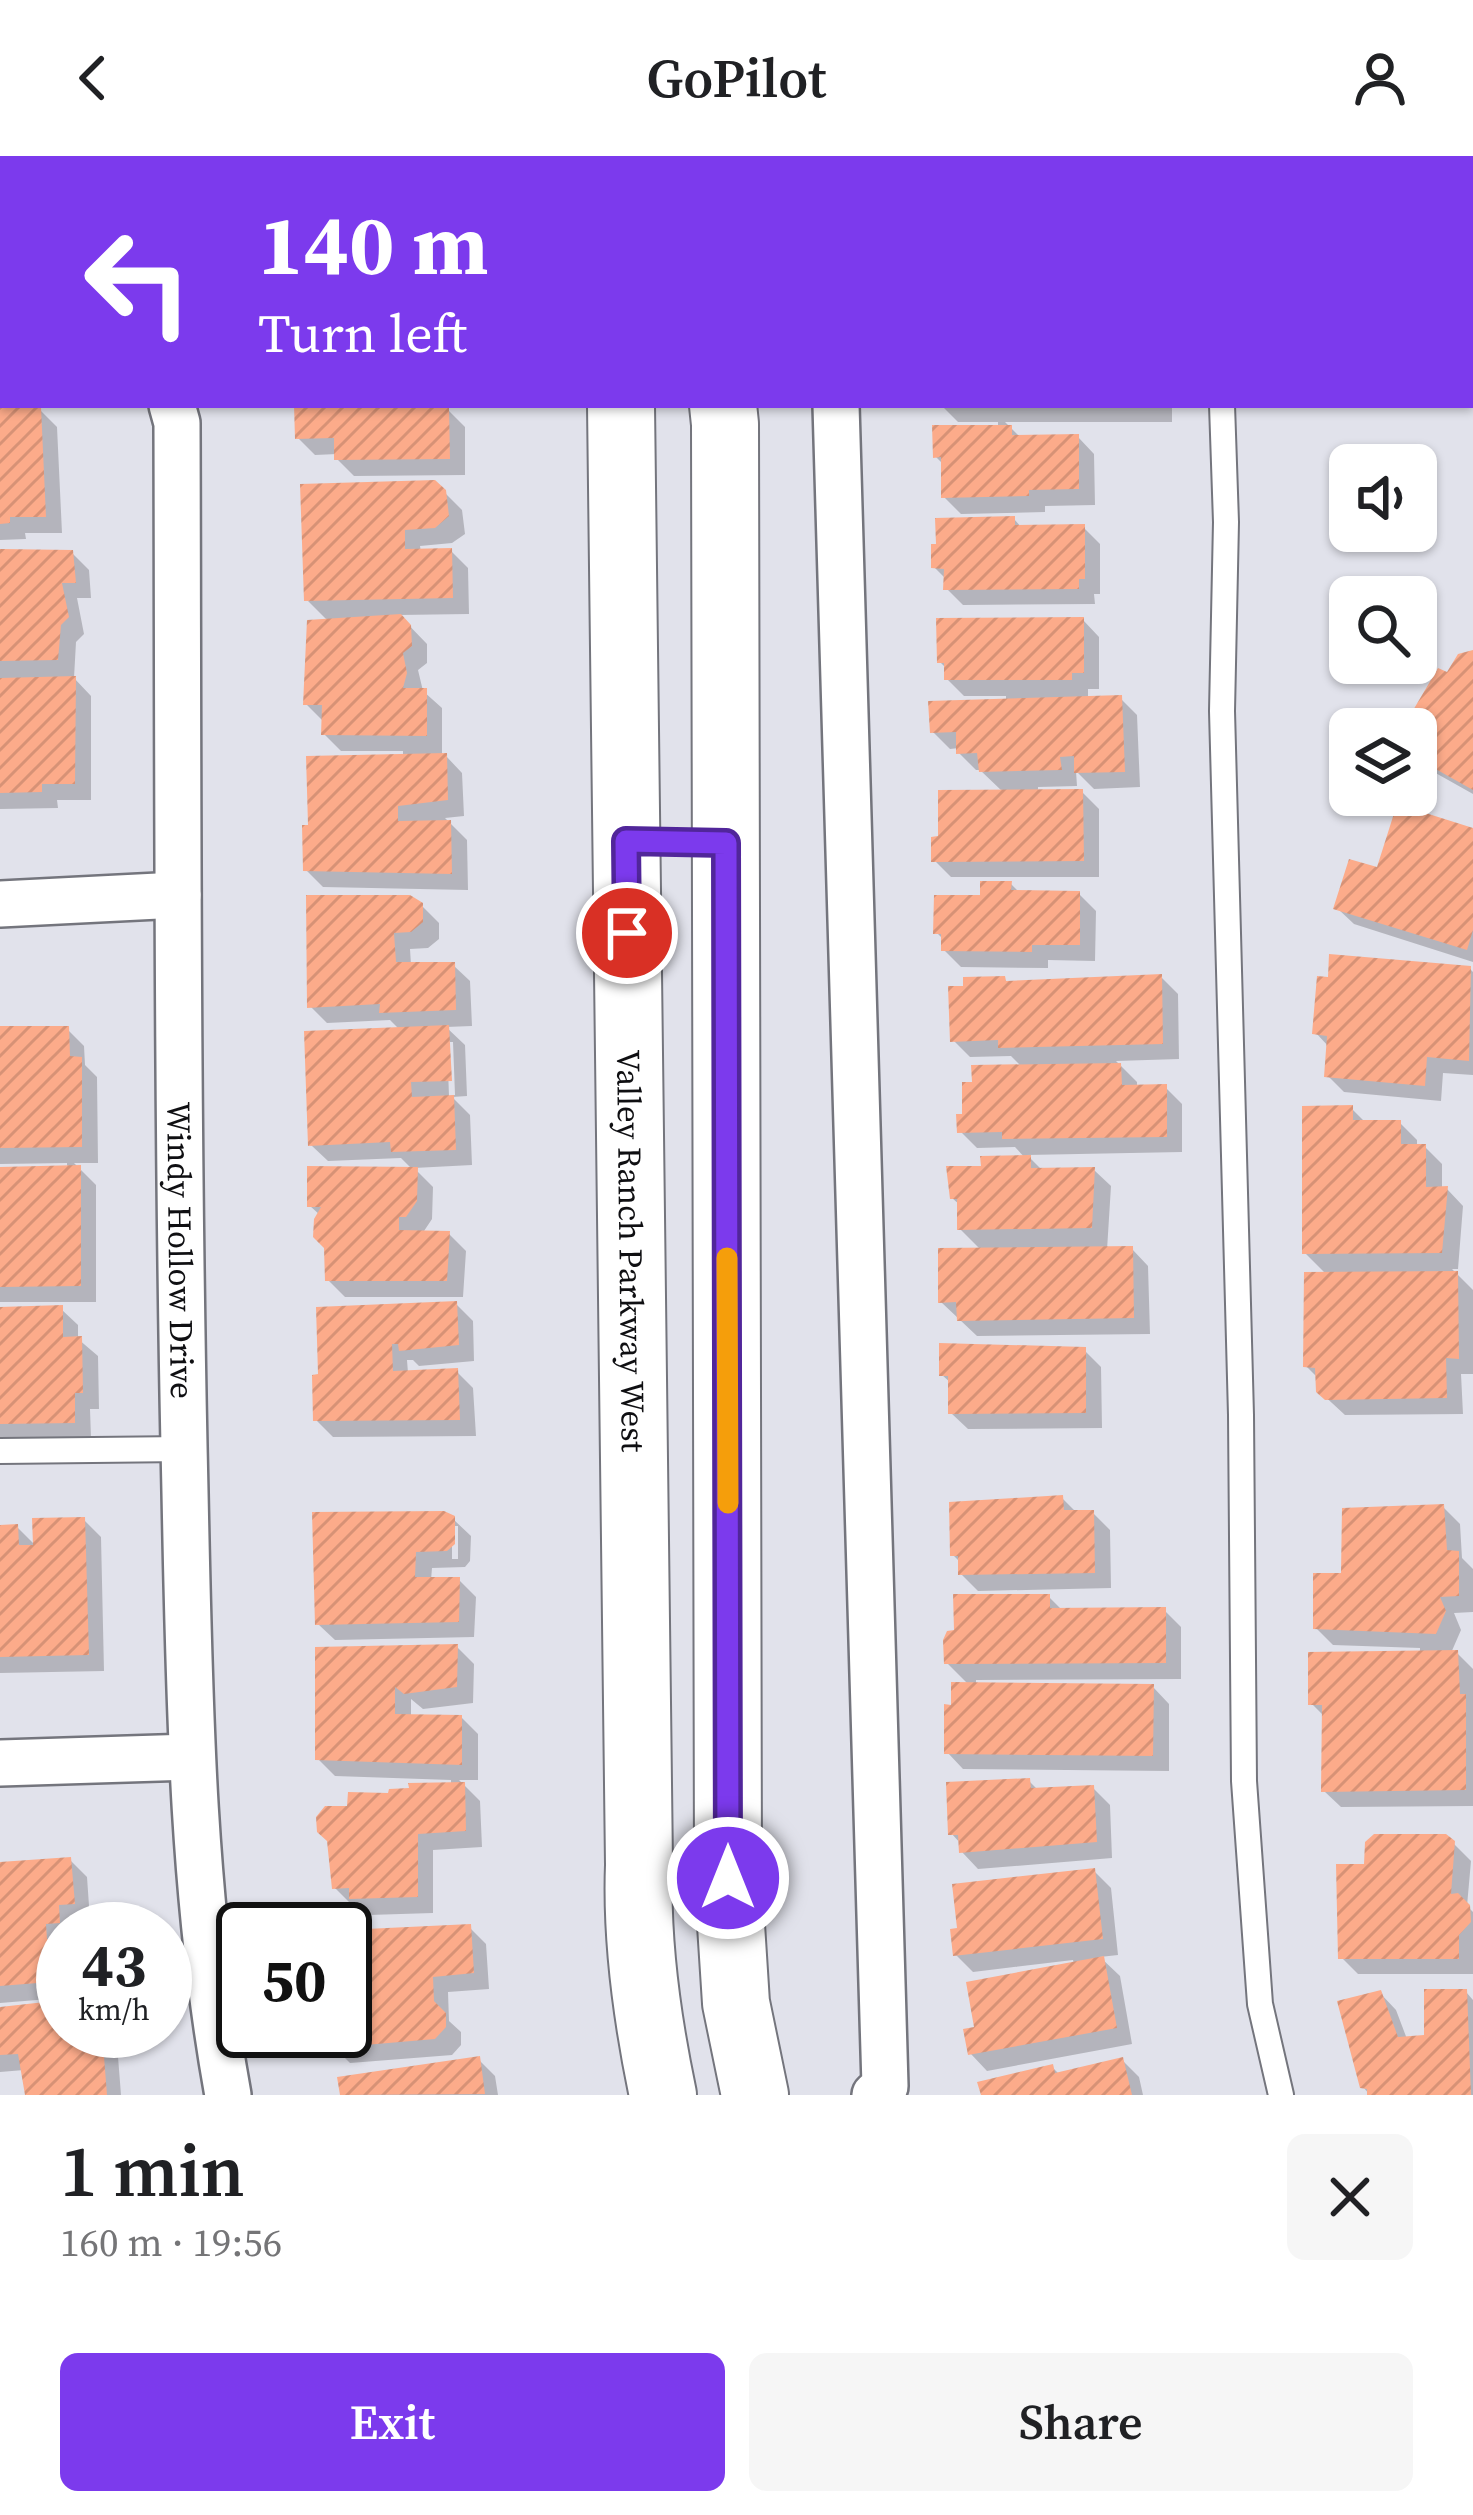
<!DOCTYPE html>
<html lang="en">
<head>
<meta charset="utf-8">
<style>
  :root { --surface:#fff; --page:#f6f6f6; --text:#202124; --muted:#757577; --accent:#7c3aed }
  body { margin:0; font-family:"Source Serif 4",serif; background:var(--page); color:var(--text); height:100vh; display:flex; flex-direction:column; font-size:45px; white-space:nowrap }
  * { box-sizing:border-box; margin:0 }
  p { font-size:39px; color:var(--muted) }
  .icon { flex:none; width:66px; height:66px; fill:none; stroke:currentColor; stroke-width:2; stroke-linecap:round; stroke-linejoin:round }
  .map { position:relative; height:1939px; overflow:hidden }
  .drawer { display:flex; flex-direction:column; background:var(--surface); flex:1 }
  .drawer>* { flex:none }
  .hud { position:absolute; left:0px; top:0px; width:1473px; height:252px; box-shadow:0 3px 9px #0004; background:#7c3aed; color:#fff; overflow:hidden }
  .tools { position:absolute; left:1329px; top:288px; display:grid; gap:24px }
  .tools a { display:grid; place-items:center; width:108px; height:108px; border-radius:18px; background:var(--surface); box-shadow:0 3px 9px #0004; font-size:60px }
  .speed { position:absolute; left:36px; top:1746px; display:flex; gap:24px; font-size:60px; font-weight:700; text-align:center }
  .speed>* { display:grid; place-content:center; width:156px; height:156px; border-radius:50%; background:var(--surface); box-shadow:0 3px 9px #0004; line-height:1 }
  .speed small { font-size:30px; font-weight:400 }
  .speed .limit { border:6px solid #111; border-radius:18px; background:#fff; color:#111 }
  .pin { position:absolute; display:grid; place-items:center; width:102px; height:102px; color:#fff; margin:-51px; border:6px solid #fff; border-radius:50%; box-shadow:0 3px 12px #0007 }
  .me { position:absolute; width:132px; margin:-66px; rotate:0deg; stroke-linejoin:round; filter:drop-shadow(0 0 9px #0008) }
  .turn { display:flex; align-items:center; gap:42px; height:252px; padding:0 60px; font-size:54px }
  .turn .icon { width:156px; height:156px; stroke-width:2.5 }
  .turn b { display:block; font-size:84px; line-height:102px }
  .round { display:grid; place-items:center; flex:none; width:126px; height:126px; border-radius:18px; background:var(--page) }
  .headline { display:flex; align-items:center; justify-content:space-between; height:204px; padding:0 60px }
  h1 { font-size:72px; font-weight:600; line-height:90px }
  .cta { display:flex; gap:24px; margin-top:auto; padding:24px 60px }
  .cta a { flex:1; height:138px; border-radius:18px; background:var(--accent); color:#fff; font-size:48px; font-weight:600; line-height:138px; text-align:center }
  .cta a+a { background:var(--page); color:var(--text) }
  header { display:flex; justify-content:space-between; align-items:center; height:156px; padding:0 60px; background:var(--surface); font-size:54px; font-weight:600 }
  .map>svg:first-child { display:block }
  .shadow { fill:#0003; fill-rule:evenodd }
  .building { fill:url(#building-hatch) }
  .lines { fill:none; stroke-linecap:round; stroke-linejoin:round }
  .service-casing { stroke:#74757d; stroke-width:28 }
  .minor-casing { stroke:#74757d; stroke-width:50 }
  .secondary-casing { stroke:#74757d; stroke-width:70 }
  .service { stroke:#fff; stroke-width:24 }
  .minor { stroke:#fff; stroke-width:45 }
  .secondary { stroke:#fff; stroke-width:66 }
  .route-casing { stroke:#51269a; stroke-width:30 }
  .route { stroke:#7c3aed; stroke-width:21 }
  .slow { stroke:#f59e0b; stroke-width:21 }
  .labels { text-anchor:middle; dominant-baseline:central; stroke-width:9; stroke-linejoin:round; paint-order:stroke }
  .street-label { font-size:33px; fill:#0f0f12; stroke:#fff }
</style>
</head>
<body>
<header><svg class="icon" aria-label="back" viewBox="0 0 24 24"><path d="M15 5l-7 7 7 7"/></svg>GoPilot<svg class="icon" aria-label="person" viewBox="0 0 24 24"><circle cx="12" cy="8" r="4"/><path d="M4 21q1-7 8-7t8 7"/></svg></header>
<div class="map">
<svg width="1473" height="1939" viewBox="0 0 1473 1939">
  <defs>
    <pattern id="building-hatch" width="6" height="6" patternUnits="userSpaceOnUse" patternTransform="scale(3)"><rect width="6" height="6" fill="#fcab8a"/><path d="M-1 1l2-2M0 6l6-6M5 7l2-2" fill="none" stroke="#d79276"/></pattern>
  </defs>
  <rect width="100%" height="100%" fill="#e1e2eb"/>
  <!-- shadow -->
  <path class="shadow" d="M324 0 318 3H275L273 0Z
    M937 0H1143V3H937Z
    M1281 0H1399V3H1281Z
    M1470 59 1473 61V237L1470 235Z
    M297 249H422L415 254H448L465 271V319L354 320 337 303V298L315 299 298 282Z
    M941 249H1172V266H1005L1020 281H1078L1094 298 1095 349 1045 350V356L961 358 944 341V309L935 300 998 272V266H958Z
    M40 254 57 271 62 377H25L26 383 0 384V255Z
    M444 336 462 354 465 378 452 387 420 390 421 396 451 395 468 412 469 458 399 459 427 488V507L418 514 423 535 442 552V600H446L462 617 464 660 445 662 467 684 468 734 323 731 306 714 403 601V595H341L324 578 322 564 306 548 329 466 307 444Z
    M1014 363 1022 372 1083 371 1100 388V438H1094L1095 448 963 449 946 432V423L934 411Z
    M0 396 72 397 89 414 91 442H77L84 478 76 486 74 522 91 540V644H57L58 652 0 653Z
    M1083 464 1099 481V533H1088V543L1120 542 1137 559 1140 631 1094 633 1076 615 1077 630 1038 631V636H1082L1099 653V721H951L934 704 1003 636 980 614H976L959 597V592L950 593 933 576 1006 545V540H964L947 523V513L940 506Z
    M1473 498V638L1416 606V573H1405L1448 519Z
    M1473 675V806L1354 768 1337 752 1379 715Z
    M1011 728 1020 737 1079 738 1096 755 1095 805 1048 804V812L961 811 944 794V784L936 776 983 742Z
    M421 749 439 767V783L428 792 410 793 411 809H453L470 825 472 870 446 871 465 889 467 940 452 941 470 959 472 1009 414 1012 433 1031 432 1063 422 1078H449L466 1095 463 1141H345L328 1124 327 1091 320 1059 310 1050 413 1014 401 1002 328 1005 311 989 400 874 390 864 327 867 310 850ZM447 886H453L455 939 449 940Z
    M1470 813 1473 816V919L1443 917 1441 945 1344 936 1327 919 1329 891 1316 877Z
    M1161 821 1178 838 1179 903 1116 905 1137 926V932L1165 931 1182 948V996L1027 999 1042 1014H1094L1111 1030 1107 1094 1132 1093 1148 1110 1150 1178 977 1180 941 1146 982 1095 960 1073V1049L952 1042 984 1013 1025 1002 1015 991 977 992 960 975 1022 911 1011 900 970 901 953 884 1004 823 1010 828Z
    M0 873H67L84 890 85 909 97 921 98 1007H74L96 1029V1146H0V1014L67 1013V1007L0 1008Z
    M1351 952 1366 967H1400L1417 984V991H1425L1442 1008V1033H1447L1463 1050 1458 1113H1452L1473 1134V1218H1461L1463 1258 1345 1259 1319 1235 1318 1222 1306 1210 1327 1119 1305 1097Z
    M456 1148 473 1165 474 1205 419 1210 413 1204H407L408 1217 456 1215 473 1232 476 1280 333 1281 316 1264 315 1221Z
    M61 1153 78 1169V1183L98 1200 99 1253H90L91 1282 5 1284 0 1281V1154Z
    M1084 1194 1101 1211 1102 1272 968 1273 951 1257V1227L942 1219Z
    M1062 1342 1077 1357H1093L1110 1374 1111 1432 978 1435 961 1418V1407L953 1399Z
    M1443 1351 1460 1368 1462 1402 1473 1413V1456L1454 1457 1461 1474 1451 1497H1457L1473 1513V1650L1341 1651 1324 1635 1325 1561 1311 1547 1420 1497V1492L1333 1489 1316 1472 1344 1420Z
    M453 1363 471 1380 470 1405 465 1411 432 1412 431 1424H459L476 1441 474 1481 335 1484 318 1468ZM452 1370H458V1403H452Z
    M84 1364 101 1381 104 1515 0 1517V1372L17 1371 36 1390Z
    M1049 1441 1063 1455 1164 1454 1181 1471V1523L976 1524V1529L1153 1531 1169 1548V1615L963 1613 947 1596 954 1552 969 1529 947 1507Z
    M457 1491 474 1508 473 1547 423 1553 411 1543V1561H461L478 1578V1624H459L480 1645 482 1691 433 1694V1757L369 1759 359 1748H351L334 1731 350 1653 390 1640 451 1629V1624L335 1620 318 1603V1494Z
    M1029 1625 1039 1635 1093 1632 1110 1649 1112 1702 978 1713 962 1696 961 1688 951 1677Z
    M1453 1687 1471 1705 1467 1750 1473 1756V1818H1358L1341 1801 1367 1711Z
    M70 1704 87 1721 90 1764 74 1765 75 1773H63V1875H116L121 1939H28L24 1914 0 1916V1854L50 1849 49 1843 0 1847V1709Z
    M1094 1715 1111 1732 1118 1799 1100 1801 1120 1820 1132 1888 987 1915 971 1898 977 1873 1074 1809 1073 1804 973 1816 956 1799Z
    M469 1771 486 1788 489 1833 448 1836 449 1865 461 1876V1889L452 1899 350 1907 333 1890 332 1875H345V1777Z
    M1466 1836 1473 1844V1939H1370L1363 1931 1380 1837 1396 1854 1407 1883 1427 1882Z
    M478 1903 495 1920 498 1939H343L341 1923Z
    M1122 1904 1139 1921 1143 1939H984L1052 1911 1060 1919Z"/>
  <!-- building -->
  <path class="building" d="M294 249 449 251 450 303 334 304V282L295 283Z
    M41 251 46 361H10V367L0 368V252Z
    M932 269H1012V279L1079 278V333L1029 334V340L941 342V301L933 302Z
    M435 324 446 334 449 360 435 372 405 374V393L452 392 453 442 304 445 300 328Z
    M1015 360V369L1085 368V423H1079V433L943 434 944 413 931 412V388H936L935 362Z
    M0 393 73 394 76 427H62L69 461 61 469 58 504 0 505Z
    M401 458 411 469 412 490 403 497 407 517 403 532H427V580L321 579 322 549H303L307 464Z
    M1084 461V517H1072V524H944V507H937L936 462Z
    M1473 494V634L1416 602V573H1402L1438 512 1447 516 1458 498Z
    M76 520 75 628H42V636L0 637V522Z
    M1122 539 1125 616 1074 617V600L1060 601 1062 614 979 616 977 597 956 598V576L930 577 928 545Z
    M447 597 448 644 398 650V665L451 664 452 718 303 715 302 669H308L306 600Z
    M1083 633 1084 705 931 706V681L938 680V634Z
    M1397 648 1473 672V774L1467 794 1333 753 1349 703 1377 711Z
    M980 725H1012L1011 734 1080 735V789H1032V796L941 795V778H933L934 739H980Z
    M306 739H410L423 747V766L411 776 394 777 396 806H455L456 854 379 857 380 848 307 852Z
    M1329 798 1471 810 1469 905 1427 901 1425 930 1324 921 1327 880 1312 878 1317 820 1328 821Z
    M1162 818 1163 888 998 892V884L950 886 948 830H963V821L1005 820 1006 825Z
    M449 869 452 925 411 926 412 941 454 939 456 994 391 996 390 986 308 990 304 875Z
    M0 870H69L70 900 82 901V991L0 992Z
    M1121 907 1122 929 1167 928V981L1002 983V976L957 977 956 958H962V926H972L971 909Z
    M1353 949V964H1401V988H1426V1031L1448 1030 1442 1097 1302 1098V950Z
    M1031 999V1012L1095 1011 1092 1072 957 1074V1043H950L946 1010H981L980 1000Z
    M81 1009V1130L0 1131V1011Z
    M307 1010 418 1011 417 1045 406 1061H399V1074L450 1075 447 1125H325L324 1092 313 1081 314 1063 321 1051H307Z
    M1133 1090 1134 1162 957 1165 956 1146 938 1147V1092Z
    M1458 1115 1459 1203 1446 1202 1447 1242 1325 1244 1316 1236 1315 1212 1303 1211 1304 1116Z
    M457 1145 459 1189 399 1195 398 1188H392L393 1215 458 1212 460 1264 313 1265 312 1219 318 1218 316 1151Z
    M63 1149V1181L82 1180 83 1237H75V1267L0 1268V1151Z
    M939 1187 1086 1191V1257L948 1258V1220H939Z
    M1063 1339 1064 1354H1094L1095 1417 958 1419V1400H950L949 1346Z
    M1444 1348 1447 1394 1459 1395V1440L1440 1441 1446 1455 1436 1478 1313 1473V1417H1341L1342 1352Z
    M444 1355 455 1360V1388L447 1395 416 1396 415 1421H460L459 1466 315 1469 312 1356Z
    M85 1361 89 1499 0 1501V1369L18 1368 19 1389H33L32 1362Z
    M953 1438H1050V1452L1166 1451V1507L944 1508 943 1484 947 1475 954 1474Z
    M458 1488 457 1531 404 1538 395 1531V1558L462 1559V1609L315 1604V1491Z
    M1458 1494 1460 1538H1466V1634L1321 1636 1322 1549H1308V1496Z
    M951 1526 1154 1528 1153 1600 944 1598V1548L951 1549Z
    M1030 1622 1031 1632 1094 1629 1097 1686 959 1697 958 1679H948L946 1626Z
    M465 1626 466 1675 418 1678V1741L349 1743V1732L332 1733 327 1685 317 1676 316 1661 325 1650H347L348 1636 388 1637 389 1633 409 1632 408 1627Z
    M1374 1678H1446L1455 1685 1451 1738 1458 1737 1470 1749 1471 1766 1459 1779V1803H1338L1336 1708H1364L1365 1686Z
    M71 1701 75 1748 59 1749 60 1767 46 1768 47 1783 63 1782V1825L0 1830V1706Z
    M1095 1712 1103 1783 953 1800 950 1773 957 1772 952 1728Z
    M471 1768 474 1817 433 1821 434 1845 446 1857V1871L435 1883 330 1892 329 1875H345V1774Z
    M1104 1800 1117 1872 968 1899 963 1873 974 1871 966 1826Z
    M1424 1833H1467L1471 1939H1367V1933L1360 1932 1337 1845 1381 1834 1398 1881 1424 1879Z
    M63 1844V1875H102L107 1939H25L18 1898 0 1899V1851Z
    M480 1900 485 1938 340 1939 337 1921Z
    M1123 1901 1132 1939H981L977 1926 1053 1908 1055 1917Z"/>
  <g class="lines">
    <!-- service casing -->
    <g class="service-casing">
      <path id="service" d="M1204 0V3
        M1222 249 1226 366 1222 555 1241 1259 1244 1625 1260 1848 1281 1939
        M0 1295 185 1293"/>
    </g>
    <!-- minor casing -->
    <g class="minor-casing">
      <g id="minor">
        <path id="s1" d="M172 249 177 267C178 608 177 949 184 1290 189 1507 189 1725 228 1939"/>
        <path d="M836 249 885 1930 875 1939"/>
        <path d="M0 748 178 739"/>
        <path d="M0 1607 191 1601"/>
      </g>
    </g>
    <!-- secondary casing -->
    <g class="secondary-casing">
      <g id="secondary">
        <path d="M604 0V3"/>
        <path d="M693 0V3"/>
        <path id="s2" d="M621 249 639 1709C636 1786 647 1863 663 1939"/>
        <path d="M723 249 725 268 728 1722 736 1847 755 1939"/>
      </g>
    </g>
    <!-- service -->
    <use href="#service" class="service"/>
    <!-- minor -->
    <use href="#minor" class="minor"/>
    <!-- secondary -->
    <use href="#secondary" class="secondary"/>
  </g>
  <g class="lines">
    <!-- route casing -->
    <g class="route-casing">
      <path id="route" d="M627 777 626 685 726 687 728 1722"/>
    </g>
    <!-- route -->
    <use href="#route" class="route"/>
    <!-- slow -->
    <path class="slow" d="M727 1102 728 1347"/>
  </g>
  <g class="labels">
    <!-- street labels -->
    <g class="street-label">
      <text stroke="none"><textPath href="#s1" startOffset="846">Windy Hollow Drive</textPath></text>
      <text stroke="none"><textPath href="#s2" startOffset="846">Valley Ranch Parkway West</textPath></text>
    </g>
  </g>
</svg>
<div class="tools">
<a><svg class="icon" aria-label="sound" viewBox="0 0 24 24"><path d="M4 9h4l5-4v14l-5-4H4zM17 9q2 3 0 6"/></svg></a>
<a><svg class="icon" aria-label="search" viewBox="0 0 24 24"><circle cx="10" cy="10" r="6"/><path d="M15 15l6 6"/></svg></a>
<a><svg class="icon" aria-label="layers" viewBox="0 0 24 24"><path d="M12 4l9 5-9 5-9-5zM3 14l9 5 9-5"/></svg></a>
</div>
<div class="speed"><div>43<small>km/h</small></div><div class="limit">50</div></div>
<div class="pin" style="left:627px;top:777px;background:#d93025"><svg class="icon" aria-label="arrive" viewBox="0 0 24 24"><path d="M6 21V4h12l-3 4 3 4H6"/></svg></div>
<svg class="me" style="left:728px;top:1722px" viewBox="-20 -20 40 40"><circle r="17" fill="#7c3aed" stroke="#fff" stroke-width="3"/><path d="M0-11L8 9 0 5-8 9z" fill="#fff"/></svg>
<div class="hud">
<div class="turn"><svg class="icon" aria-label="left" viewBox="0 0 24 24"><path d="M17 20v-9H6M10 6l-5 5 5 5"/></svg><div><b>140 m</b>Turn left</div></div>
</div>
</div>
<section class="drawer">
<div class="headline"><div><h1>1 min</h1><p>160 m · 19:56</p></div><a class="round"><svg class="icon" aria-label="close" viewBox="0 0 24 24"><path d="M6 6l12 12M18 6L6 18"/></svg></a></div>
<div class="cta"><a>Exit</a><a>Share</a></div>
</section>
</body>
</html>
